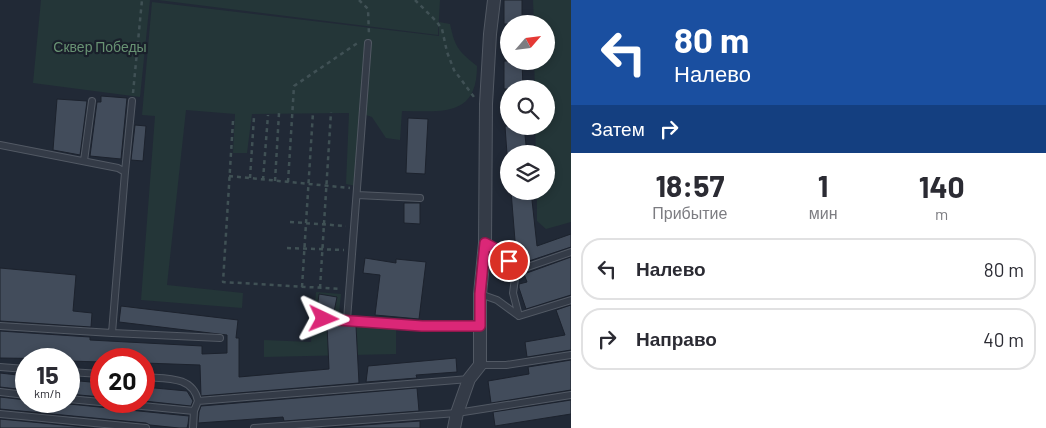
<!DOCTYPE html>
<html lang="ru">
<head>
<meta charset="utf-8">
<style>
  :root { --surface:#fff; --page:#f7f7f7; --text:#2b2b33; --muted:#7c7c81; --line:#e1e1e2 }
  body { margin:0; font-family:Barlow,sans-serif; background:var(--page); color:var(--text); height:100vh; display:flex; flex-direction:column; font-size:19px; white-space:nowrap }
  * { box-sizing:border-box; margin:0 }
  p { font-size:16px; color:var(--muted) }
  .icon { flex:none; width:28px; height:28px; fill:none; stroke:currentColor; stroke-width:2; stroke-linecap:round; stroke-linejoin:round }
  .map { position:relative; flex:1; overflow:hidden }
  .sheet { display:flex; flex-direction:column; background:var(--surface); width:475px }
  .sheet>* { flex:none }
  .banner { background:#1a4fa0; color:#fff; overflow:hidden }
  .needle { width:32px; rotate:62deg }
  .controls { position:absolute; left:500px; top:15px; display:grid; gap:10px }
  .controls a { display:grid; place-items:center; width:55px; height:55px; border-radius:50%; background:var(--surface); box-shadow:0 2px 8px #0003; font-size:25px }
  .speed { position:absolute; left:15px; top:348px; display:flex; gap:10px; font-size:25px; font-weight:700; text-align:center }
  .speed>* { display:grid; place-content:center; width:65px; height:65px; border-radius:50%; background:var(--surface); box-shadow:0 2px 8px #0003; line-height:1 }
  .speed small { font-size:12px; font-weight:400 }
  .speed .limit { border:8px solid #d22; background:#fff; color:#111 }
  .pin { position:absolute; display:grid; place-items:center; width:42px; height:42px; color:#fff; margin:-21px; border:2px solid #fff; border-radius:50%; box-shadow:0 1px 5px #0007 }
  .me { position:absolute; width:55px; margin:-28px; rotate:92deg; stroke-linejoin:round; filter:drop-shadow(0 0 4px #0008) }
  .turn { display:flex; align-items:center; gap:18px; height:105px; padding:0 20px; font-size:22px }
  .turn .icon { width:65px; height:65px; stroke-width:2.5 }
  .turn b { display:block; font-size:35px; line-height:42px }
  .then { display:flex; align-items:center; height:48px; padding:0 20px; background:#0003; gap:10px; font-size:19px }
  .eta { display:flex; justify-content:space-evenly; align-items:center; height:85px; text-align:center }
  .eta b { font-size:30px; font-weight:700; line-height:35px }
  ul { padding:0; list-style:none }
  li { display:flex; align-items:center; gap:15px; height:62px; margin:0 10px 8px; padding:0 10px; border:2px solid var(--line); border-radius:20px }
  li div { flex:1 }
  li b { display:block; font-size:19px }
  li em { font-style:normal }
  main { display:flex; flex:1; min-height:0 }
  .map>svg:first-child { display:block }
  .green { fill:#243638 }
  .building { fill:#424c5b; stroke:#1c222d }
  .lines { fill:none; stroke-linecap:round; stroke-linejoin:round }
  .lane-casing { stroke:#525964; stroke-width:8 }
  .street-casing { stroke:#525964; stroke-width:14 }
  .path { stroke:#405155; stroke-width:2.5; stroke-dasharray:4 4; stroke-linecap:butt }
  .lane { stroke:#343b47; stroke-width:6 }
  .street { stroke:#343b47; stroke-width:12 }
  .route-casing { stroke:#8e194d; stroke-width:12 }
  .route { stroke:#db2777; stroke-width:9 }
  .labels { text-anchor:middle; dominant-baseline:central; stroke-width:4.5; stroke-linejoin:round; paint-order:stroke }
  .park-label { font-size:14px; fill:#689273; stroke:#1a202b }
</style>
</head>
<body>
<main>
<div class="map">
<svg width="571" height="428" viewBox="0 0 571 428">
  <rect width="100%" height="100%" fill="#212936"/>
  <!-- green -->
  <path class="green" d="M41 0H150L140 97 33 83Z
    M158 0H440L438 35Z
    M533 0H571V222L546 229 537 221V191H546V154H536L535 126H546V89H535L534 61H546V24H534Z
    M152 2 439 36V22L450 24C455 47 458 51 477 66 477 118 441 111 402 111L400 140 386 138 372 117 360 113 356 186 346 184 349 113 252 114 247 153H233L235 114 186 110 167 285 243 293 242 308 141 300 155 116 142 115Z
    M316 292 341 294 338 322 396 328V354L264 357V340L311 342Z"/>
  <!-- building -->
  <path class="building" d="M504 0H522V24H504Z
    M504 61H522L523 89H504Z
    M101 96 127 98 121 159 90 156 97 102H101Z
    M57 99 87 101 80 155 53 150Z
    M408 118 428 119 425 174 406 173Z
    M135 125 146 126 143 161 131 160Z
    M505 126H524L527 154H507Z
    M511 191H531L537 246 571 234V247L520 264 516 253Z
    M404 203H420V224L404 223Z
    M571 257V295L526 309 519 288V284L527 282 524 274Z
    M365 258 396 263V259L426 262 419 319 375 315 380 275 363 273Z
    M0 268 76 275 73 311 92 313 91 327 0 321Z
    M319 294 337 297 334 312 317 310Z
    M571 305V350L527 357 525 342 565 335 556 310Z
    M121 306 238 320 236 338H239V377L329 369 327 325 356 326 359 383 201 396 200 365 144 363V359H101V362L69 361V359L0 358V331L90 337V340L202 346V354L227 353V335L119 322Z
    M456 358 457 372 416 375 417 378 366 382 368 366Z
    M571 360V390L491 403 488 381 529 374 528 367Z
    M0 373 26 376V390L0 387Z
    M69 380 101 383V397L69 394Z
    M144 387 187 391 193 401 191 406 144 401Z
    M417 388 419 411 284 421 283 417 198 423 199 412 201 406Z
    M0 397 26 400V401H65L69 404 189 416 188 424 187 428H179L150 425 146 423 0 409Z
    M571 400V414L495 426 493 412Z
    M0 419 94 428H0Z
    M420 421V428H322Z"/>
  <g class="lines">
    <!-- lane casing -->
    <g class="lane-casing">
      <path id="lane" d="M0 145 118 168 125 172 112 333 220 338
        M84 161 92 101
        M125 172 132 101
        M357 195 420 198
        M485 243 502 252 516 271 513 293 519 316
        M516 271 571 252
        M480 294 497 300 519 316 571 300
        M325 319 422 326H480
        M347 320 368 43
        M0 326 112 333
        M480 365H506L571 355
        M0 367 26 369
        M69 372 101 374
        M144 377C164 379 193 375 198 401L194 411 193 428
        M0 392 26 395
        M69 399 194 411
        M198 401 469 379
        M0 414 146 428
        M254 428 457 413 571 395"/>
    </g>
    <!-- street casing -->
    <g class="street-casing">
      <path id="street" d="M454 428 457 413 469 379 480 365V294L485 243 486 104 490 34 494 0"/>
    </g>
    <!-- path -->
    <path class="path" d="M359 0 368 9 369 35
      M415 0 436 21 442 29 447 52 454 70 474 97
      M133 93 142 0
      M233 121 223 282 341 289
      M229 176 350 188
      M250 178 254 117
      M263 180 268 115
      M275 181 279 113
      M288 182 294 86 359 42
      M290 222 346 226
      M287 248 344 250
      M302 287 313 112
      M320 288 331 112"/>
    <!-- lane -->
    <use href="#lane" class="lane"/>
    <!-- street -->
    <use href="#street" class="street"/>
  </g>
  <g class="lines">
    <!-- route casing -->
    <g class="route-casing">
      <path id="route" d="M324 319 422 326H480V294L485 243 502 252 509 261"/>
    </g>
    <!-- route -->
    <use href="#route" class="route"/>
  </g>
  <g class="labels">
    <!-- park labels -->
    <g class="park-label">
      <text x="100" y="46">Сквер Победы</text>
    </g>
  </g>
</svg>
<div class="controls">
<a><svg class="needle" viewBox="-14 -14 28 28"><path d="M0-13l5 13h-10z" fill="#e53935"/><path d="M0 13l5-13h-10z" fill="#7c7c81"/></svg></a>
<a><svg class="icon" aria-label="search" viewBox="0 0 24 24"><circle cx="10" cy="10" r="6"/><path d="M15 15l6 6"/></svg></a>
<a><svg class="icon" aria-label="layers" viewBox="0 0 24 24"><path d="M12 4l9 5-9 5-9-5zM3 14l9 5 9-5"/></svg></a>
</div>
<div class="speed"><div>15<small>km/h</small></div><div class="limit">20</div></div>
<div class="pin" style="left:509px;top:261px;background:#d93025"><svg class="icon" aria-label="arrive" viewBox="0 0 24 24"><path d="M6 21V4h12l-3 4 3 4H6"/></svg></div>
<svg class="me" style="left:324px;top:319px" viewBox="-20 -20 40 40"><path d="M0-17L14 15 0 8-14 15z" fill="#db2777" stroke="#fff" stroke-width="4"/></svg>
</div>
<section class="sheet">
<div class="banner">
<div class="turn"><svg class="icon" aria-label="left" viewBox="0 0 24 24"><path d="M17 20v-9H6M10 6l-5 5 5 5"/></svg><div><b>80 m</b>Налево</div></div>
<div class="then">Затем<svg class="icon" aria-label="right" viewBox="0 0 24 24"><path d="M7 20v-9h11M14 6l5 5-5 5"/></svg></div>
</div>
<div class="eta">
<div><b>18:57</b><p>Прибытие</p></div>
<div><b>1</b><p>мин</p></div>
<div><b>140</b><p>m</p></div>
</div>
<ul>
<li><svg class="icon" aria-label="left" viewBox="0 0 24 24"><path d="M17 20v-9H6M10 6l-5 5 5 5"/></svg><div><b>Налево</b></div><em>80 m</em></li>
<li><svg class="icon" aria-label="right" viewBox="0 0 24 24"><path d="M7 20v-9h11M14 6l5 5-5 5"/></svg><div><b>Направо</b></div><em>40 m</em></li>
</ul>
</section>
</main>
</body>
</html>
